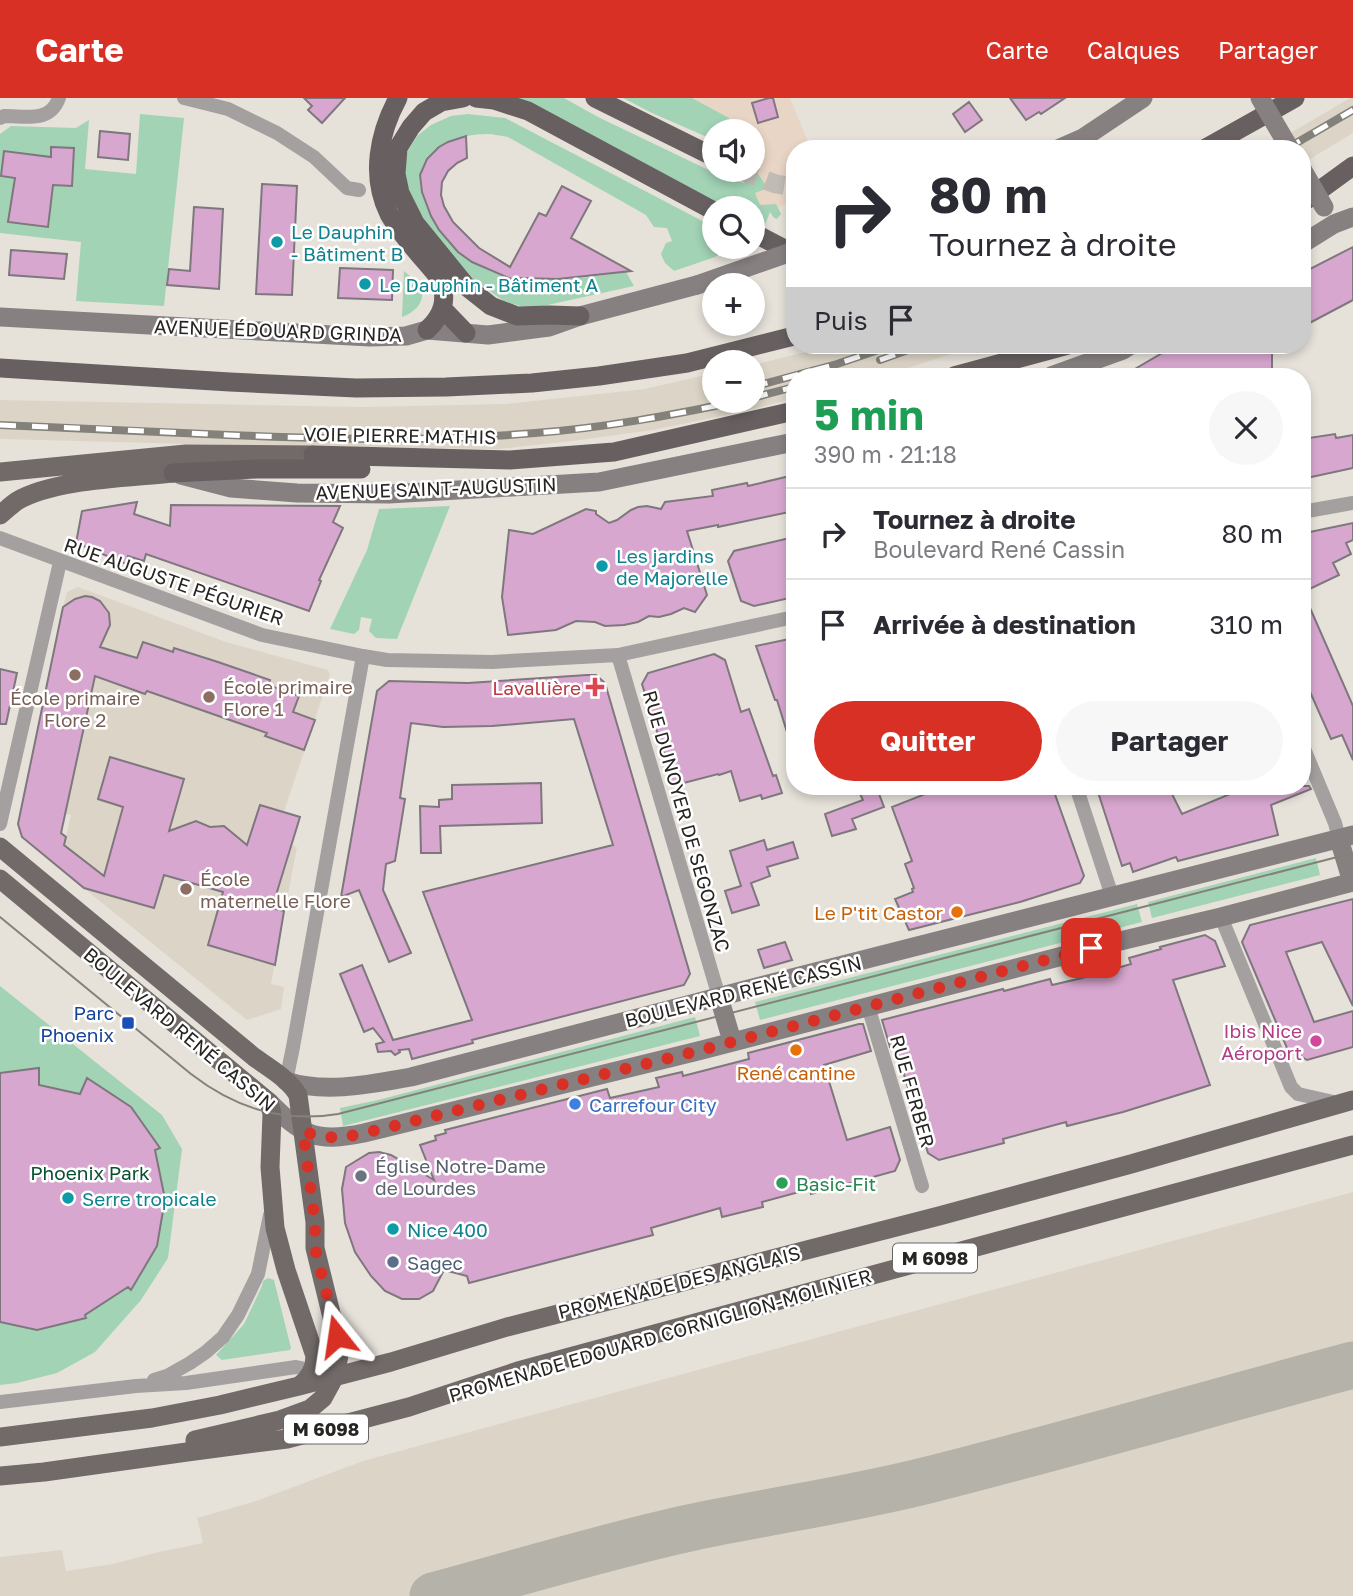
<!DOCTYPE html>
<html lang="fr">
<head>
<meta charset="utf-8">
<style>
  :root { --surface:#fff; --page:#f7f7f7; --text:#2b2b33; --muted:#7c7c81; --line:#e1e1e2; --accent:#d93025 }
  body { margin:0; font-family:"Golos Text",sans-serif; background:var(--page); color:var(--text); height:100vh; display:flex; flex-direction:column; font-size:26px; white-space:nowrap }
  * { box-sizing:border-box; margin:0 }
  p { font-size:23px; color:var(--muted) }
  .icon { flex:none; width:38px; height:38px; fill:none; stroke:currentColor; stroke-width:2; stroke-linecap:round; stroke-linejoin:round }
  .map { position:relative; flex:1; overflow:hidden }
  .drawer { position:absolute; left:786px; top:270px; width:525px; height:427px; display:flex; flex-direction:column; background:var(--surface); border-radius:28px; box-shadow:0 4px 10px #0003 }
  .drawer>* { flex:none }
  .guide { position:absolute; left:786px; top:42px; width:525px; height:214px; border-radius:28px; box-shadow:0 4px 10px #0003; background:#fff; color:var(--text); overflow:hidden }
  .controls { position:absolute; left:702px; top:21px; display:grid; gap:14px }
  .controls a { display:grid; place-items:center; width:63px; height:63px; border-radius:50%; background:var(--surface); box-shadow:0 4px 10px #0003; font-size:35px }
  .pin { position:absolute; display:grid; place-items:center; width:60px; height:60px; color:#fff; margin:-30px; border-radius:14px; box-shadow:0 4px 10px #0006 }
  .me { position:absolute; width:77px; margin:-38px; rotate:345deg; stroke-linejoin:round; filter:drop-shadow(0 0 5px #0008) }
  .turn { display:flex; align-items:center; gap:24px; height:147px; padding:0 28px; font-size:32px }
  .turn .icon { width:91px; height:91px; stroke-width:2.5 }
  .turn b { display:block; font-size:49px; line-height:60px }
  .then { display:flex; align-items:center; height:66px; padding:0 28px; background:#0003; gap:14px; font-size:26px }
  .round { display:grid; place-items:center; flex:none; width:74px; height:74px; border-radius:37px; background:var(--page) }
  .head { display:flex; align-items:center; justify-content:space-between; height:119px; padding:0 28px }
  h1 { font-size:42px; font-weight:700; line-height:52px; color:#1e9e55 }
  .button { display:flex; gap:14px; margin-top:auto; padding:14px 28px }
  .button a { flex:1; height:80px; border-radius:42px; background:var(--accent); color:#fff; font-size:28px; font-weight:700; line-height:80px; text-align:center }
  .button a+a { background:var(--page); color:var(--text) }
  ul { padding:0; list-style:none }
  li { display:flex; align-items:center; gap:21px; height:91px; padding:0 28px; border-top:2px solid var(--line) }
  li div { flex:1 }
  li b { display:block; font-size:26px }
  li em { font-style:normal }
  header { display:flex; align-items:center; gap:42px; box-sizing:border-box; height:98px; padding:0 35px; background:var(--accent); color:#fff }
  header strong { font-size:33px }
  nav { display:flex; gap:38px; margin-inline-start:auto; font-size:24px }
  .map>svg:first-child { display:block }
  .commercial { fill:#e8d5c5 }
  .built { fill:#dcd5c7 }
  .green { fill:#a2d3b5; fill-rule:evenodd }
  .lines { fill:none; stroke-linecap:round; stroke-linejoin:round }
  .taxiway { stroke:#b5b2aa; stroke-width:47 }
  .building { fill:#d8a7d0; stroke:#7e777d; stroke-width:2 }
  .trunk-tunnel { stroke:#c0bcb5; stroke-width:19; stroke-dasharray:19 10; stroke-linecap:butt }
  .minor { stroke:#a5a0a0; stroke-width:14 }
  .secondary { stroke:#878080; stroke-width:19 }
  .primary { stroke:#716a69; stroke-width:19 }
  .trunk { stroke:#686060; stroke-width:19 }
  .tram { stroke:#84817b; stroke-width:2 }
  .rail-casing { stroke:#84817b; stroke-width:8 }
  .rail { stroke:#fff; stroke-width:5; stroke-dasharray:16; stroke-linecap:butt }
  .secondary-bridge { stroke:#878080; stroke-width:19 }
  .route { stroke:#d93025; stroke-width:12; stroke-dasharray:0 21.6 }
  .culture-dot { fill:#0f9aa8; stroke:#fff; stroke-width:2.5 }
  .education-dot { fill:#8d6e63; stroke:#fff; stroke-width:2.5 }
  .health-dot { fill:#e0444e; stroke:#fff; stroke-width:2.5 }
  .food-dot { fill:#e8710a; stroke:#fff; stroke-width:2.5 }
  .transit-dot { fill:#1a4fb4; stroke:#fff; stroke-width:2.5 }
  .hotel-dot { fill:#d1479c; stroke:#fff; stroke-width:2.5 }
  .shop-dot { fill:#3f7fe0; stroke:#fff; stroke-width:2.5 }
  .worship-dot { fill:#6b7280; stroke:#fff; stroke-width:2.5 }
  .leisure-dot { fill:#2e9e5b; stroke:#fff; stroke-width:2.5 }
  .service-dot { fill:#5c6f8a; stroke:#fff; stroke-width:2.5 }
  .labels { text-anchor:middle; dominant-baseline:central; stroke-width:5; stroke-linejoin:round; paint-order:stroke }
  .shield { fill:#fff; stroke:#686664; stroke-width:2 }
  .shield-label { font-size:18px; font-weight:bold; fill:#272522 }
  .culture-label { font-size:19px; fill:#0d838f; stroke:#fff; text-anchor:start }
  .street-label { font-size:19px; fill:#272522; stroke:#fff }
  .education-label { font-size:19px; fill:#785e54; stroke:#fff; text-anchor:start }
  .health-label { font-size:19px; fill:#be3a42; stroke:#fff; text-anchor:end }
  .food-label { font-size:19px; fill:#c56008; stroke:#fff; text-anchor:end }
  .transit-label { font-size:19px; fill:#164399; stroke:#fff; text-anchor:end }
  .hotel-label { font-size:19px; fill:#b23c85; stroke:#fff; text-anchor:end }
  .shop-label { font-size:19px; fill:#366cbe; stroke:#fff; text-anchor:start }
  .worship-label { font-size:19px; fill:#5b616d; stroke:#fff; text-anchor:start }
  .park-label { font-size:19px; fill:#075030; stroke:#fff }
  .leisure-label { font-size:19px; fill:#27864d; stroke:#fff; text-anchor:start }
  .service-label { font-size:19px; fill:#4e5e75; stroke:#fff; text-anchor:start }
</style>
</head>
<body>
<header>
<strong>Carte</strong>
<nav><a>Carte</a><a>Calques</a><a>Partager</a></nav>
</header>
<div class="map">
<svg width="1353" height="1498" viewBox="0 0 1353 1498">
  <rect width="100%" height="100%" fill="#e6e2da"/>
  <!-- commercial -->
  <path class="commercial" d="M692 0H790L811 51H794V102L771 113 763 131 752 110 740 72H752V33H731L728 20Z"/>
  <!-- built -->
  <path class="built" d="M1350 0H1353V35L1302 66V51H1263Z
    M834 247H978L905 271 879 278H794V300L746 313 653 332 572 343 498 351 299 349 0 341V302L362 309 505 306 645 291 714 275V303H752L753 267Z
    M78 489 226 544 328 572 330 576 284 714 300 719 291 747 297 749 271 886 284 889 281 911 247 922 232 910 80 787 93 771 64 747 71 717 22 706 63 509 67 494Z
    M1353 1094V1498H0V1459L62 1452 66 1473 113 1466 159 1454 203 1445 197 1420 253 1404 363 1363Z"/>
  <!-- green -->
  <path class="green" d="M518 0H564L598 19 721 78 744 85 740 72H752L753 69 768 90 755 95 760 107 776 106 781 116 777 121 774 120 770 114 763 131 753 143 752 110H722Z
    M623 0H692L729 20 731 33H714V42L652 15Z
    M140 16 184 20 164 208 76 203 81 144 0 135V36L11 28 76 30 89 22 85 71 136 76ZM52 49 74 51 72 88 49 86Z
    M468 16 505 20 714 129V149H739L728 153 729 150 715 159 674 173 665 165 661 156 666 145 672 143 667 130 654 129 646 117 508 39C501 38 494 36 487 36 460 36 425 48 420 78 419 86 422 96 425 104 435 138 465 165 499 176 539 188 586 179 626 174L634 188 543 208H520L504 203 468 178 413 107 403 72 407 54 417 38 431 27 451 18Z
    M404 173C408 177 415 181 418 186 429 201 416 214 402 219Z
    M450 408 397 541 376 540 369 533 372 521 361 519 359 532 354 536 330 531 367 452 379 411Z
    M1316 760 1320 777 1152 820 1148 804Z
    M1137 806 1142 824 760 922 755 904Z
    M0 888 162 1017 182 1051 168 1160 141 1202 95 1254 57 1275 17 1285 0 1287Z
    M695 919 700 938 343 1028 340 1010 378 1002Z
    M268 1180 274 1182 291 1250 290 1252 222 1262 216 1257 244 1226 262 1188 263 1183Z"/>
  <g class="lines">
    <!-- taxiway -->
    <path class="taxiway" d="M433 1498C518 1475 603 1449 689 1430 769 1413 849 1402 928 1382 1070 1346 1211 1305 1353 1267"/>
  </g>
  <!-- building -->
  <path class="building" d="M304 0H345L322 25 308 12 312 8Z
    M769 0H773L778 19 758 25 752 5Z
    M1010 0H1065L1041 16 1039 14 1026 22Z
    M969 4 982 22 965 34 953 16Z
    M100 33 130 36 128 62 98 59Z
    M466 38 467 60 457 65 448 73 442 84 441 97 444 108 453 124 479 150 510 169 539 115 546 118 562 88 591 103 571 140 631 173 558 181 519 180 518 184 472 164 458 154 439 132 431 118 422 94 420 77 427 61 439 49 448 44Z
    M51 49 74 50 72 88 53 87 48 129 8 124 15 80 1 78 4 53 51 59Z
    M262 86 297 88 292 197 256 196Z
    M194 109 223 111 219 191 167 187 169 171 190 173Z
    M1353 149V202L1302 229V175Z
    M11 152 67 156 64 181 9 177Z
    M340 170 393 172 392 202 338 200Z
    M1176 247H1272V278H1123Z
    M1335 336 1336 340 1353 337V370L1302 381V341Z
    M794 377V413L718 429V427L687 433 707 497 695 514 684 510 671 516 659 519 649 518 638 524 624 527 605 528 595 524 576 523 556 532 508 537 502 499 509 432 533 436 586 411 596 413V416L609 425 617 422 631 412 638 409 647 408 661 411 665 404 713 398 712 392 747 385 748 388Z
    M137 404 134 416 170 428 171 407 340 408 333 424 343 430 319 482 321 483 309 513 146 456 144 463 128 458 126 466 76 445 82 413Z
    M1353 425V442L1346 445 1351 456 1333 465 1339 477 1303 494 1353 608V662L1342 637 1331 641 1302 576V446L1309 444 1305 435Z
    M794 439V499L754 508 741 503 728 463 734 453Z
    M85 498 92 499 100 503 109 515 110 527 100 549 137 560 143 544 173 554 174 550 218 564 270 582 268 587 299 598 293 614 315 622 304 652 265 638 267 635 147 593 145 596 95 578 61 735 66 739 64 747 104 778 123 709 98 701 110 659 184 681 169 733 196 723 210 729 224 728 247 747 260 707 300 719 272 810 284 813 275 867 208 847 223 794 164 777 154 810 84 790 22 739 18 726 63 509 75 501Z
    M794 540V646L791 647 777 602H775L756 548Z
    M714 556 725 562 741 614 749 611 773 678 776 677 782 695 762 701 761 697 740 703 731 673 719 677 718 676 672 688 664 659H665L642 586 648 575Z
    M0 571 17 575 6 626H0Z
    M587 577H596L605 585 690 876 684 887 472 942 473 945 412 961 409 951 399 952 400 954 395 957 391 953 378 954 376 946 384 944 373 930 364 934 340 876 362 867 393 942 472 922 423 794 613 747 574 621 492 628 443 629 411 625 400 700 405 701 395 763 386 766 383 792 411 855 389 864 359 792 341 799 377 593 389 583 468 585Z
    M541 685 542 725 440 728 441 755H421L420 708 439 709V702L452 701V687Z
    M856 688H876L884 709 852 721 856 731 832 738 825 716 863 702Z
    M926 688H1052L1084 778 1080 785 1020 804 909 832 895 801 913 794 912 791 914 790 905 766 912 763 892 709 928 695Z
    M1096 688H1168L1182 716 1235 694 1232 688H1309L1311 691 1271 707 1278 737 1178 763 1176 759 1133 774 1130 765 1122 768Z
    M764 742 767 752 793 744 798 760 767 769 770 778 751 785 759 807 732 815 725 793 741 788 730 753Z
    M1353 801V908L1322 844 1286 854 1314 924 1353 913V949L1307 962 1287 950 1242 844 1250 827Z
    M1205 837 1215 843 1225 868 1173 882 1210 987 1123 1014 1067 1028 1066 1024 1003 1041 1004 1045 939 1062 928 1055 895 947 890 949 882 922 1003 891 1004 893 1050 881 1052 887 1082 880 1131 866 1129 860 1161 851 1160 849Z
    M785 844 792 862 764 870 758 852Z
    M859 926H863L871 953 824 967 847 1042 890 1029 900 1062 895 1073 811 1096 810 1091 762 1104 763 1109 722 1119 720 1110 651 1130 653 1137 469 1185 467 1178 444 1172 433 1193 419 1201H402L385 1193 371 1178 355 1154 345 1125 342 1091 346 1069 369 1055 379 1054 391 1057 434 1082 420 1047 436 1042 435 1038 446 1035 445 1032 607 991 610 1000 659 989 656 980 682 974 683 978 749 961 748 955Z
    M39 970V987L80 996 87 980 131 1009 160 1050 155 1052 165 1101 157 1148 131 1192 128 1189 85 1217 86 1220 37 1232 0 1224V975Z"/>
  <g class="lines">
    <!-- trunk-tunnel -->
    <path class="trunk-tunnel" d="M739 72 776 86 794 89"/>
    <!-- minor -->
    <path class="minor" d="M184 0 228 11 277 35 314 59 347 90 359 92
      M0 20 4 18C27 18 50 25 59 0
      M1302 414 1353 405
      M0 440 262 537 363 558 387 562 492 564 618 557 794 519
      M618 557 719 899
      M1302 646 1335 725 1339 741
      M1076 688 1112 798
      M0 726 60 464
      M1221 819 1291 989 1298 996 1338 1005
      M868 908 922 1088
      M286 983 293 949 363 558
      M154 1282 167 1278 190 1265 206 1254 223 1239 238 1217 258 1176 270 1117
      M0 1304 136 1288 186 1285 296 1269 320 1274"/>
    <!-- secondary -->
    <path class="secondary" d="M1058 51 1083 40 1143 0
      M1302 146 1334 126 1353 119
      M0 219 370 239 406 238 427 232 488 237 549 229 580 218 697 187
      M1051 278 1123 252 1131 247
      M181 377 231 390 297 395 389 396 599 384 794 344
      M1339 741 1352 784
      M719 899 732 943
      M286 983C325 996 371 986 411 979L745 892 1353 737
      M269 1004C303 1038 316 1045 364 1035L702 952 1116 844 1221 819 1353 784"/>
    <!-- primary -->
    <path class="primary" d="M0 374 186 356 313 357
      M0 417C5 413 11 407 17 403 55 381 128 380 173 375
      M0 749 254 959C269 970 289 981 298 997L315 1124V1150L340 1252 335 1278 323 1300 310 1311 280 1322 195 1342
      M0 781 269 1004
      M269 1004 272 1016 270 1069 275 1130 286 1172 315 1258C315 1270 309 1281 299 1288
      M0 1339 152 1320 220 1307 299 1288 391 1264 507 1229 939 1118 1131 1066 1353 1002
      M0 1378 44 1374 187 1354 287 1341 409 1309 518 1273 1353 1047"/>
    <!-- trunk -->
    <path class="trunk" d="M398 0C379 35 370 78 389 116 402 139 423 160 440 181 448 202 443 217 427 232
      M463 0 441 4 424 14 411 29 398 50 396 76 400 95 415 125 467 189 491 208 517 218 550 217 580 218
      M476 0 494 2 528 13 714 113
      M595 0 714 59
      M1204 51 1295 0
      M1302 105 1353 68
      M752 134 794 156
      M443 211 466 235
      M0 270 230 284 356 290 446 289 532 285 599 278 687 265 794 238
      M954 278 1068 247
      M313 357 510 362 614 354 794 313
      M173 375 257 371H361"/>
    <!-- tram -->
    <path class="tram" d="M0 819 191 976C235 1010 282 1025 338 1016L1353 755"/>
    <!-- rail casing -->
    <g class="rail-casing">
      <path id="rail" d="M1286 51 1353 12
        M880 262 922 247
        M752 289 837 266 893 247
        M752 300 794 289
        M0 327C76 330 152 333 228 337 330 341 433 344 535 335 604 330 672 317 739 303"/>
    </g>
    <!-- rail -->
    <use href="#rail" class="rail"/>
    <!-- secondary-bridge -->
    <path class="secondary-bridge" d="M1260 0 1290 51
      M1302 71 1324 109
      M697 187 794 153"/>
  </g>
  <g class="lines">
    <!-- route -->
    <path class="route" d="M337 1238 315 1150V1124L303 1033C325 1042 342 1040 365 1035L702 952 1091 850"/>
  </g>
  <!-- markers -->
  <g class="culture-dot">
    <circle cx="277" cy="144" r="7"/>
    <circle cx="365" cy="186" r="7"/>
    <circle cx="602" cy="468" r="7"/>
    <circle cx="68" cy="1100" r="7"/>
    <circle cx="393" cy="1131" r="7"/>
  </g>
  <g class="education-dot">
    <circle cx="75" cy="577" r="7"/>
    <circle cx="209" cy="599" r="7"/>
    <circle cx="186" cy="791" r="7"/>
  </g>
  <path class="health-dot" d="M591.5 578.5h7v7h7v7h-7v7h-7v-7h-7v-7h7z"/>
  <g class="food-dot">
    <circle cx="957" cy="814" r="7"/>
    <circle cx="796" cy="952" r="7"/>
  </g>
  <rect class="transit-dot" x="121" y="918" width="14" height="14" rx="3.5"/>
  <circle class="hotel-dot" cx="1316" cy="943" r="7"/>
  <circle class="shop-dot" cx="575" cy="1006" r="7"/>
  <circle class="worship-dot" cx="361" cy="1078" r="7"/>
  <circle class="leisure-dot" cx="782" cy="1085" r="7"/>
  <circle class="service-dot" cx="393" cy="1164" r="7"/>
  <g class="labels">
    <!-- shield labels -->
    <g class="shield">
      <rect x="893" y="1145.5" width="84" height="29" rx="5"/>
      <rect x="284" y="1316.5" width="84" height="29" rx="5"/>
    </g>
    <g class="shield-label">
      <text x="935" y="1160">M 6098</text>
      <text x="326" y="1331">M 6098</text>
    </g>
    <!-- culture labels -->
    <g class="culture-label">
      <text x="291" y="133">Le Dauphin<tspan x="291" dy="22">- Bâtiment B</tspan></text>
      <text x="379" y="186">Le Dauphin - Bâtiment A</text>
      <text x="616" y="457">Les jardins<tspan x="616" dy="22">de Majorelle</tspan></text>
      <text x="82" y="1100">Serre tropicale</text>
      <text x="407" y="1131">Nice 400</text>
    </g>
    <!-- street labels -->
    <g class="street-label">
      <text transform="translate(278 232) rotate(2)">AVENUE ÉDOUARD GRINDA</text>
      <text transform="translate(400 337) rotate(1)">VOIE PIERRE MATHIS</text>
      <text transform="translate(436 390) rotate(-2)">AVENUE SAINT-AUGUSTIN</text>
      <text transform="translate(174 483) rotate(19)">RUE AUGUSTE PÉGURIER</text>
      <text transform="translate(687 723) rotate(74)">RUE DUNOYER DE SEGONZAC</text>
      <text transform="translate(743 893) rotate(-14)">BOULEVARD RENÉ CASSIN</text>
      <text transform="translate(180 931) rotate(40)">BOULEVARD RENÉ CASSIN</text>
      <text transform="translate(913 993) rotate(74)">RUE FERBER</text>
      <text transform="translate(679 1184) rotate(-14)">PROMENADE DES ANGLAIS</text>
      <text transform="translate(660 1237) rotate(-16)">PROMENADE EDOUARD CORNIGLION-MOLINIER</text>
    </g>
    <!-- education labels -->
    <g class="education-label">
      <text x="223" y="588">École primaire<tspan x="223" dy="22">Flore 1</tspan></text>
      <text x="75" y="599" text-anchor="middle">École primaire<tspan x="75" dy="22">Flore 2</tspan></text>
      <text x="200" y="780">École<tspan x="200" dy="22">maternelle Flore</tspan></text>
    </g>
    <!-- health labels -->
    <g class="health-label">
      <text x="581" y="589">Lavallière</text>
    </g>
    <!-- food labels -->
    <g class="food-label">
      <text x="943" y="814">Le P'tit Castor</text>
      <text x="796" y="974" text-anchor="middle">René cantine</text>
    </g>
    <!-- transit labels -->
    <g class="transit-label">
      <text x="114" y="914">Parc<tspan x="114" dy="22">Phoenix</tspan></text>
    </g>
    <!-- hotel labels -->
    <g class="hotel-label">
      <text x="1302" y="932">Ibis Nice<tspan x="1302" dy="22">Aéroport</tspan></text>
    </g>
    <!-- shop labels -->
    <g class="shop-label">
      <text x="589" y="1006">Carrefour City</text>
    </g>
    <!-- worship labels -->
    <g class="worship-label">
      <text x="375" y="1067">Église Notre-Dame<tspan x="375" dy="22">de Lourdes</tspan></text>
    </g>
    <!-- park labels -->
    <g class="park-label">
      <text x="90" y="1074">Phoenix Park</text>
    </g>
    <!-- leisure labels -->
    <g class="leisure-label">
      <text x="796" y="1085">Basic-Fit</text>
    </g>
    <!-- service labels -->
    <g class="service-label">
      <text x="407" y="1164">Sagec</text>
    </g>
  </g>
</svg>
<div class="controls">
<a><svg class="icon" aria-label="sound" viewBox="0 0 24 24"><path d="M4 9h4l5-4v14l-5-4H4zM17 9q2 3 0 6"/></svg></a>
<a><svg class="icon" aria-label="search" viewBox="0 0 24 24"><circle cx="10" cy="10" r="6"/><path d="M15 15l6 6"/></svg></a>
<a>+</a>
<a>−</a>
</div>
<div class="pin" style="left:1091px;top:850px;background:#d93025"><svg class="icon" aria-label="arrive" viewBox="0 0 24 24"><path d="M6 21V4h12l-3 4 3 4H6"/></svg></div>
<svg class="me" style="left:337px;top:1238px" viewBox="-20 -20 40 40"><path d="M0-17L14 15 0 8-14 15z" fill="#d93025" stroke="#fff" stroke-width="4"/></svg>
<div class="guide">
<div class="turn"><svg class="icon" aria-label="right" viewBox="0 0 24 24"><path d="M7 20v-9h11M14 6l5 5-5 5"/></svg><div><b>80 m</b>Tournez à droite</div></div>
<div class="then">Puis<svg class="icon" aria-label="arrive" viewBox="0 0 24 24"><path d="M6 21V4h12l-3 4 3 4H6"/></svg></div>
</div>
<section class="drawer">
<div class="head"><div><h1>5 min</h1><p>390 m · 21:18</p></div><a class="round"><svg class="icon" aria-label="close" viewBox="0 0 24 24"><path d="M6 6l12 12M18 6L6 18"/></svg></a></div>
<ul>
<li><svg class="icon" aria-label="right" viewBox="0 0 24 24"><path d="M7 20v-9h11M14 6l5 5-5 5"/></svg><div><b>Tournez à droite</b><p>Boulevard René Cassin</p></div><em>80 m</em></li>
<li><svg class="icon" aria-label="arrive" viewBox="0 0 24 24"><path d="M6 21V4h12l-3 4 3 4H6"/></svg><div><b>Arrivée à destination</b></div><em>310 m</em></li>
</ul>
<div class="button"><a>Quitter</a><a>Partager</a></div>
</section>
</div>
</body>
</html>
